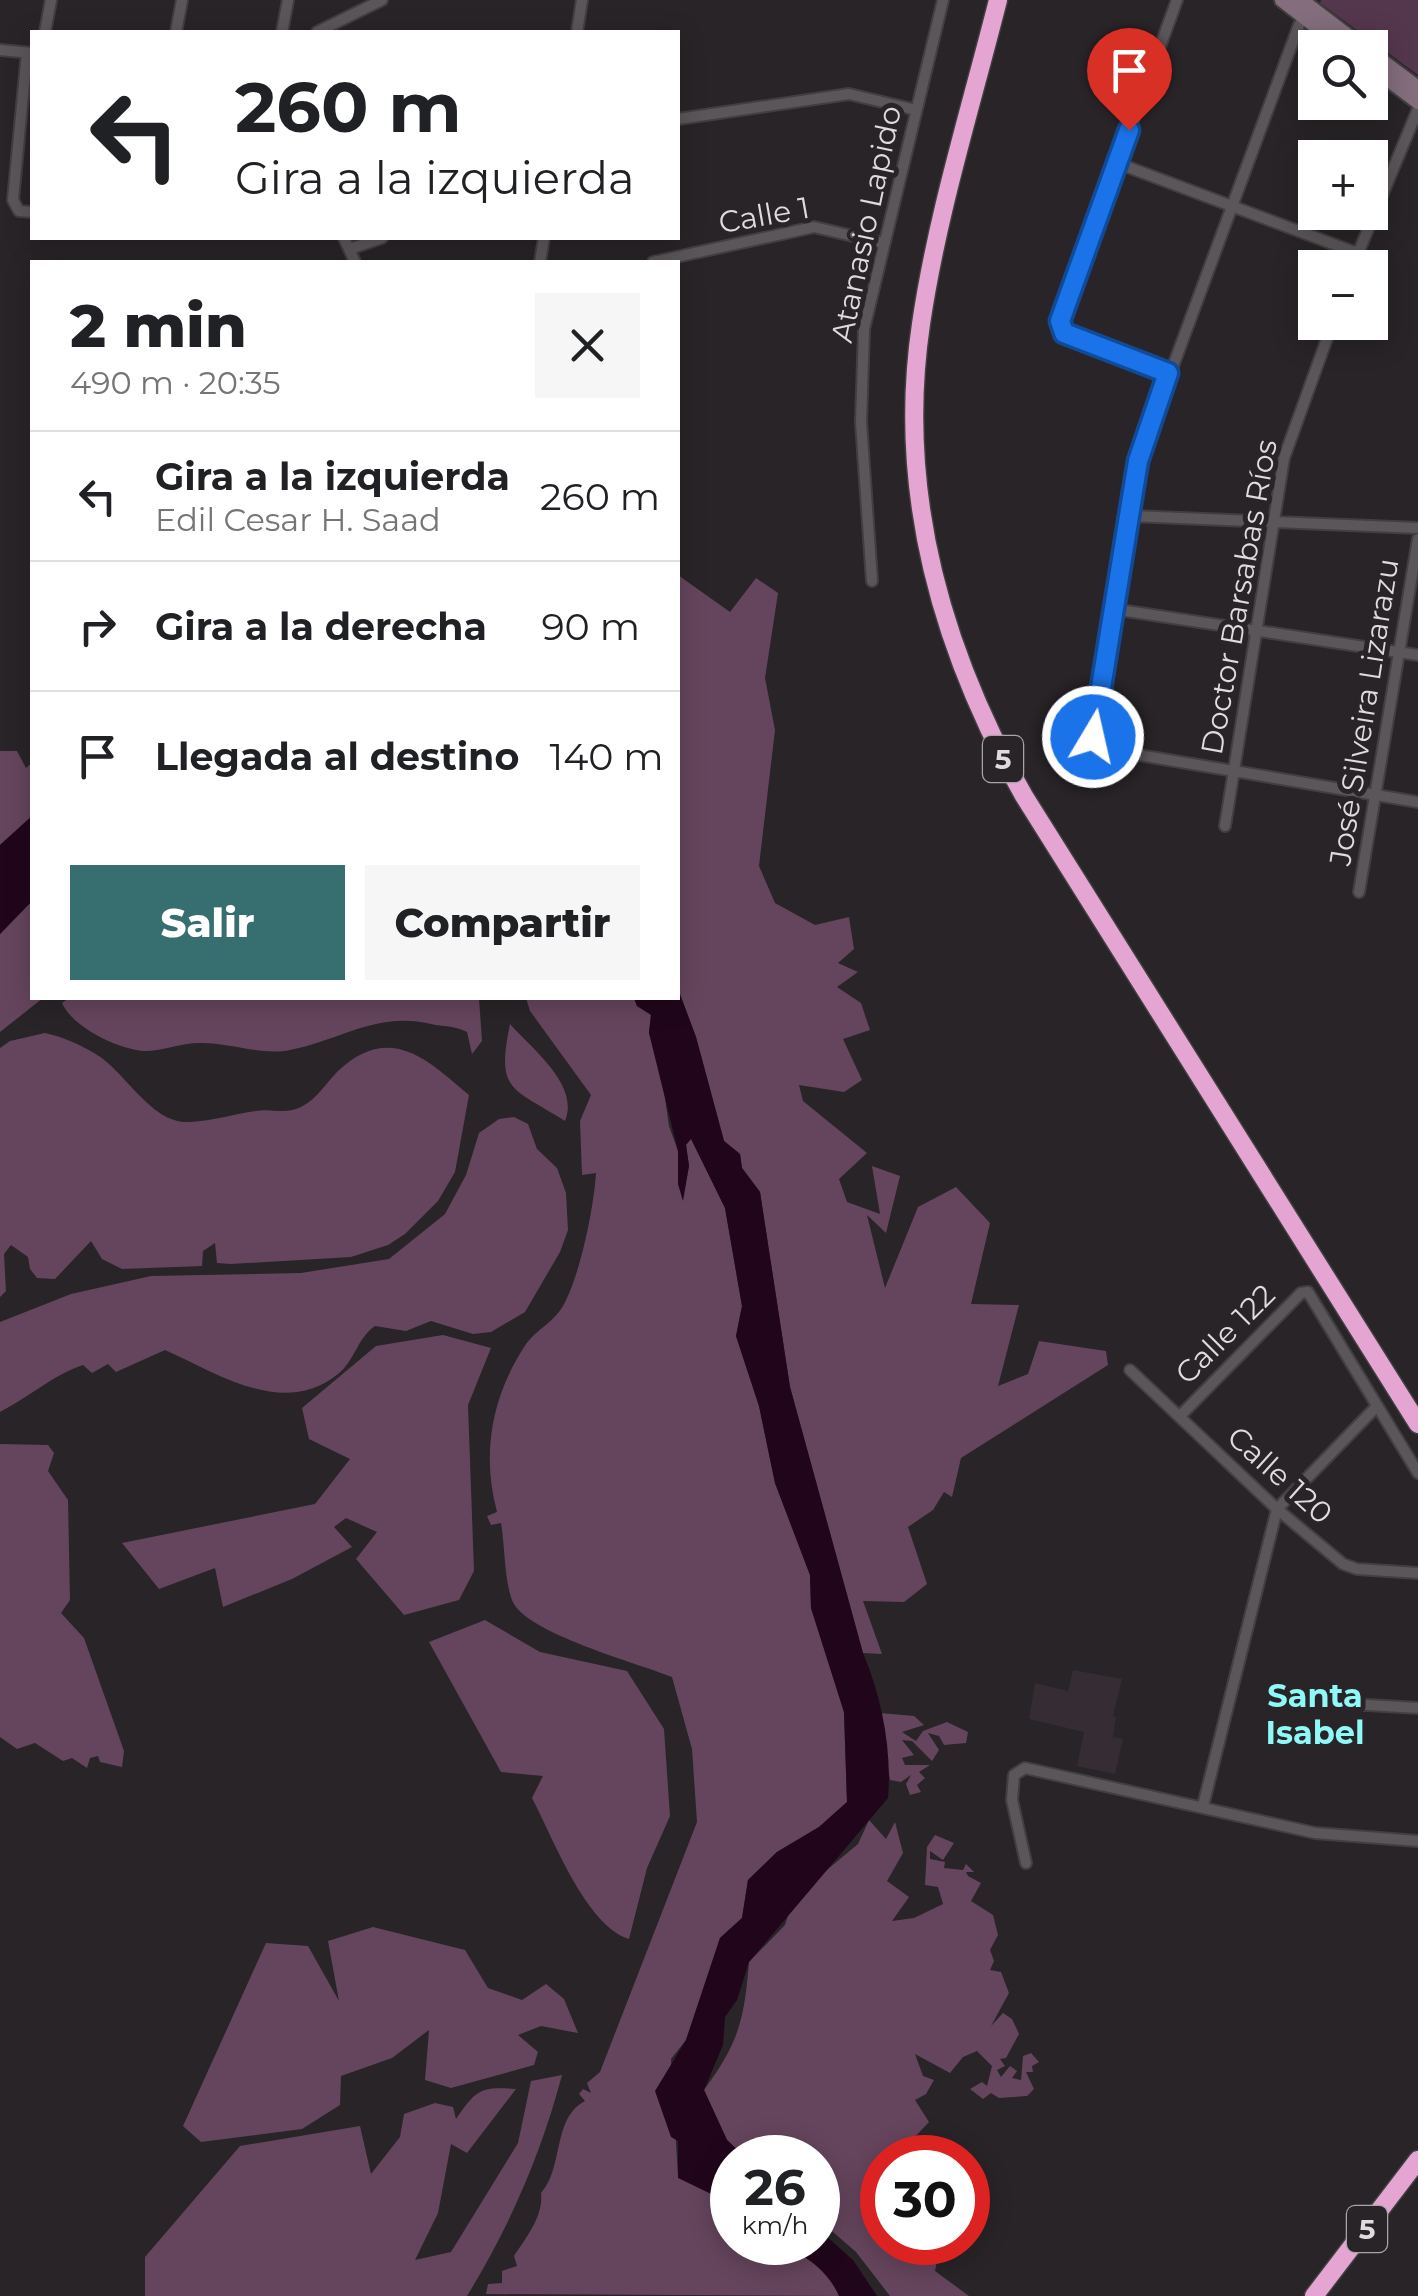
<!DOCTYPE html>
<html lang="es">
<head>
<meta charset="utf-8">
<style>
  :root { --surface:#fff; --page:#f6f6f6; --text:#202124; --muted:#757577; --line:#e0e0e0; --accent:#376e6f }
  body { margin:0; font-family:Montserrat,sans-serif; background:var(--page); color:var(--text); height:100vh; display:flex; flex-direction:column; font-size:38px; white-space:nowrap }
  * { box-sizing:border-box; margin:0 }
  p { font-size:32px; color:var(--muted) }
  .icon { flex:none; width:55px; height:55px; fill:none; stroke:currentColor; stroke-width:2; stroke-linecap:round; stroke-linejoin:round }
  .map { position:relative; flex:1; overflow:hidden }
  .details { position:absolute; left:30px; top:260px; width:650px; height:740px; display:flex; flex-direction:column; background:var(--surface); border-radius:0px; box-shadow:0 5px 25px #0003 }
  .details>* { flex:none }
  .top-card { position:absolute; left:30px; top:30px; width:650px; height:210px; border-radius:0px; box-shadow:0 5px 25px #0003; background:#fff; color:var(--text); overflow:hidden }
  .controls { position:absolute; left:1298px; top:30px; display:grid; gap:20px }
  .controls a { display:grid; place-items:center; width:90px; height:90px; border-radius:0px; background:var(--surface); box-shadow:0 5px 25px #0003; font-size:50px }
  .speed { position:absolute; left:710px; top:2135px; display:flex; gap:20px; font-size:50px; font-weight:700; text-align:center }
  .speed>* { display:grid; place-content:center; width:130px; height:130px; border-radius:50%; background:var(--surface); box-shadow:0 5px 25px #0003; line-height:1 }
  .speed small { font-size:25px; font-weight:400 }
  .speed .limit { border:15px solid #d22; background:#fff; color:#111 }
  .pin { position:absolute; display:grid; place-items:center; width:85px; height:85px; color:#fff; margin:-102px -42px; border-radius:50% 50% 50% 0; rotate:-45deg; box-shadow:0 0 10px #0007 }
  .pin .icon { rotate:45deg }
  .me { position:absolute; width:110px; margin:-55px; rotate:9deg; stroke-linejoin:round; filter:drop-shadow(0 0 8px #0008) }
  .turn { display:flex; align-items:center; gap:35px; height:210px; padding:0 40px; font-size:45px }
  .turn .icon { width:130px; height:130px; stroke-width:2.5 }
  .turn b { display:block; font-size:70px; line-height:85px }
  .round { display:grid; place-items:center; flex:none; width:105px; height:105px; border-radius:0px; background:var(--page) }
  .head { display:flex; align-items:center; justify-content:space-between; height:170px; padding:0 40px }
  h1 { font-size:60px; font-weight:800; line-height:75px }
  .action { display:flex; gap:20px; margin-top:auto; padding:20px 40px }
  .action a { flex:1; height:115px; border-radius:0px; background:var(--accent); color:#fff; font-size:40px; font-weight:800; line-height:115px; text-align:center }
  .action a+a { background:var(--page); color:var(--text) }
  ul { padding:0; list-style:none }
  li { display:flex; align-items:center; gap:30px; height:130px; padding:0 40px; border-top:2px solid var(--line) }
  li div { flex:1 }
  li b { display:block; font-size:38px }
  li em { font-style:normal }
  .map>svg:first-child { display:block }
  .built { fill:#352d33 }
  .green { fill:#55374d }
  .forest { fill:#65455d }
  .water { fill:#21061b }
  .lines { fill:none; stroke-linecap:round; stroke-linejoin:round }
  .street-casing { stroke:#423f41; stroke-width:14 }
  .secondary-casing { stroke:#423f41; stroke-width:18 }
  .highway-casing { stroke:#423f41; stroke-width:21 }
  .street { stroke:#5b565a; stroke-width:10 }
  .secondary { stroke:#846e7e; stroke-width:14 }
  .highway { stroke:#e4a5d3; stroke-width:18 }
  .route-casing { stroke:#114b97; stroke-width:25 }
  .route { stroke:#1a73e8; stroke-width:18 }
  .labels { text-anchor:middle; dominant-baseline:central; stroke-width:10; stroke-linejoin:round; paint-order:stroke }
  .shield { fill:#282427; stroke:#a7a5a7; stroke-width:2.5 }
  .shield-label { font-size:28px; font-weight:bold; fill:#dedcde }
  .street-label { font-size:30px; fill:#dedcde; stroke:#282427 }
  .neighbourhood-label { font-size:32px; font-weight:bold; fill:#8ef9f6; stroke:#282427 }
</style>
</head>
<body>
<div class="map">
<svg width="1418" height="2296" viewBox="0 0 1418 2296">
  <rect width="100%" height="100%" fill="#282427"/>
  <!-- built -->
  <path class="built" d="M1073 1670 1122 1679 1113 1716 1116 1717 1113 1737 1123 1739 1115 1774 1077 1766 1084 1732 1029 1719 1035 1683 1068 1691Z"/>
  <!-- green -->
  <path class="green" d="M1321 0H1418V75L1320 3Z"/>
  <!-- forest -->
  <path class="forest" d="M678 575 730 612 756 578 778 593 765 678 775 730 759 866 775 903 815 925 849 917 854 949 838 963 858 972 837 987 861 1003 870 1030 843 1039 862 1080 844 1092 799 1085 803 1101 867 1153 839 1179 847 1202 880 1214 872 1166 900 1176 886 1233 867 1215 885 1288 918 1207 956 1187 990 1223 971 1304 1019 1305 998 1386 1028 1374 1039 1341 1106 1351 1108 1365 961 1458 952 1497 944 1492 933 1510 908 1527 927 1584 904 1602 863 1601 882 1654 863 1653 790 1387 760 1192 742 1168 740 1154 724 1141 696 1037 678 989Z
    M0 751H17L26 768 32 763V816L0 845Z
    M32 901V998H43L0 1032V934Z
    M69 998H479L482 1041 472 1054 467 1032C453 1025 444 1027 431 1024 377 1011 341 1040 290 1050 261 1056 229 1042 199 1043 181 1043 163 1051 145 1051 119 1050 72 1027 62 1003Z
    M526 998H634L637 1006 651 1014 649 1033 661 1070 669 1126 678 1151V1184L683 1196 689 1166 686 1144 691 1138 725 1208 742 1306 736 1336 759 1406 775 1483 810 1575 811 1608 844 1712 847 1802 819 1827 777 1852 748 1880 742 1918 720 1938 686 2040 671 2059 678 2177 732 2204V2242C780 2243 817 2246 839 2296L486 2294 488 2284 502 2283V2271L517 2266 514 2256C526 2238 544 2215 541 2193 564 2168 552 2118 585 2101L579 2094 583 2089 591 2093 587 2083 600 2072 697 1822 692 1749 672 1677C638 1663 524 1633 512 1600 504 1578 505 1546 501 1523L491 1525 487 1516 497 1512C481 1453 492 1395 526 1344 536 1330 555 1321 563 1306 580 1276 594 1207 596 1173L582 1175 580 1121 591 1095 530 1011Z
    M510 1024C532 1049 580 1085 565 1121 511 1087 496 1092 510 1024Z
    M45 1033C63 1037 79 1044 94 1053 125 1070 151 1125 190 1122 213 1121 234 1114 256 1111 272 1108 284 1115 301 1107 319 1097 324 1085 338 1071 390 1022 428 1060 469 1095L455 1172 438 1201 405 1234 388 1245 351 1257 231 1264 217 1263 215 1243 203 1251 202 1266 122 1269 102 1259 91 1241 55 1279 37 1278 30 1269 28 1257 11 1245 4 1254 6 1291 0 1297V1048L10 1041Z
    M514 1117 528 1124 537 1149 557 1168 566 1193 568 1230 560 1252 525 1312 491 1332 473 1334 431 1321 406 1331 375 1326C358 1337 354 1362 338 1374 283 1418 219 1374 165 1350L116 1372 108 1364 92 1373 83 1365C53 1375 29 1397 0 1412V1322L71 1294 151 1276 301 1273 389 1259 445 1214 466 1175 479 1133 499 1119Z
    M443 1335 491 1348 468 1405 474 1571 459 1600 404 1615 356 1559 377 1532 346 1518 334 1527 352 1547 292 1579 223 1607 215 1568 159 1589 122 1543 315 1504 350 1459 309 1439 302 1408 376 1346Z
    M0 1444 48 1445 54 1453 48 1471 68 1500 70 1600 61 1613 84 1638 124 1751 122 1767 100 1762 98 1756 90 1758 87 1768 72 1758 63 1761 35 1743 17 1749 0 1737Z
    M485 1620 540 1652 627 1671 664 1729 670 1816 647 1868 629 1939C586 1926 553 1838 532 1798L543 1776 501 1772 429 1642Z
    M880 1713 914 1716 924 1725 902 1732 916 1741 923 1731 947 1722 968 1732 966 1743 944 1745 939 1736 928 1733 939 1750 932 1761 912 1741 902 1740 914 1755 902 1758 905 1765H930L919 1772 925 1778 917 1785 921 1792 910 1795 906 1784 911 1775 901 1782 890 1780Z
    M869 1820 886 1839 895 1822 903 1853 887 1881 909 1897 892 1921 914 1918 943 1904 938 1887 925 1885 927 1847 935 1835 954 1843 943 1860 930 1851V1859L945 1862 944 1868 963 1870 966 1864 974 1872H966L968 1876 981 1883 971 1901 993 1915 998 1935 990 1950 994 1961 990 1970 1001 1972 1009 1993 991 2026 1003 2013 1012 2019 1019 2034 1006 2058 1000 2059 1005 2066 997 2070 1001 2077 1010 2066 1017 2071 1012 2078 1021 2080 1023 2056 1031 2053 1039 2062 1032 2066 1033 2072H1026L1034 2089 1027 2096 999 2098 991 2093 983 2099 970 2089 982 2082 987 2086 992 2066 977 2051 963 2057 950 2073 915 2054 923 2076 934 2080 926 2094 915 2100 929 2122 911 2141 919 2157 882 2158V2242L923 2243 922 2249 937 2261 935 2271 969 2296H890L856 2252 818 2219V2158L745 2157 727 2140 704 2090C739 2042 744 2021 749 1962L785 1925 790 1909 822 1874 858 1844Z
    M373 1927 465 1950 488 1988 522 2000 546 1984 564 1999 578 2033 541 2026 518 2035 538 2052 534 2065 451 2088 425 2080 429 2030 392 2058 341 2076 340 2105 302 2129 201 2142 183 2126 266 1943 308 1946 339 2001 328 1941Z
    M562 2075C541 2154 510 2226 467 2296H145V2257L240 2146 360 2126 371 2174 400 2137 404 2114 435 2103 453 2107 456 2119C476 2090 480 2086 516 2089L467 2153 451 2144 438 2213 415 2260 451 2252 518 2143 531 2081Z"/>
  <!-- water -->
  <path class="water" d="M32 816V901L0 934V845Z
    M678 989 696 1037 724 1141 740 1154 742 1168 760 1192 790 1387 863 1653C882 1698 892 1750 888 1798L749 1962 737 2000 725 2017 723 2045 704 2090 727 2140 745 2157 732 2158V2204L678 2178V2141L671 2137 655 2091 686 2040 720 1938 742 1918 748 1880 777 1852 819 1827 847 1802 844 1712 811 1608 810 1575 775 1483 759 1406 736 1336 742 1306 725 1208 691 1139 686 1145 689 1166 683 1201 678 1184V1151L649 1033 651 1015 637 1006 634 998H678Z
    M818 2229 853 2260 877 2296H839C828 2270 804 2255 780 2243L818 2242Z"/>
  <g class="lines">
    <!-- street casing -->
    <g class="street-casing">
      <path id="street" d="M1307 15 1299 25 1138 461 1093 740 1103 749 1418 802
        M45 32 51 0
        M176 32 182 0
        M282 32 288 0
        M317 32 382 0
        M577 32 582 0
        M0 50 32 53
        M27 53 13 200 19 211 32 212
        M678 119 849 94 916 110
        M1117 163 1357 253
        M344 238 355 262
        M350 249 382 238
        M540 262 544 238
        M653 262 814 227 883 243
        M1352 268 1418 109
        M1168 373 1064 333 1060 321 1177 0
        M1132 516 1418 528
        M872 581 861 422 864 329 943 0
        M1113 609 1418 655
        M1225 826 1284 458 1333 322
        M1359 892 1418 539
        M1130 1370 1277 1509 1343 1564 1357 1569 1418 1573
        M1180 1416 1301 1293 1308 1292 1418 1473
        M1351 1704 1418 1708
        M1203 1806 1277 1509 1377 1406
        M1026 1863 1012 1800 1014 1775 1025 1768 1315 1833 1418 1841"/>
    </g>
    <!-- secondary casing -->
    <g class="secondary-casing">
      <path id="secondary" d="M1282 0 1344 48
        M1301 0 1364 48
        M1370 52 1418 88
        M1370 66 1418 102"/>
    </g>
    <!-- highway casing -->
    <g class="highway-casing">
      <path id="highway" d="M998 0C971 107 937 215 921 324 896 492 942 651 1024 796L1418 1424
        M1314 2296 1418 2160"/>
    </g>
    <!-- street -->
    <use href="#street" class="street"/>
    <!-- secondary -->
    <use href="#secondary" class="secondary"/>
    <!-- highway -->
    <use href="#highway" class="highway"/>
  </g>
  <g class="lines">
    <!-- route casing -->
    <g class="route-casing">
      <path id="route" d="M1093 737 1138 461 1168 373 1064 333 1060 321 1129 130"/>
    </g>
    <!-- route -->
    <use href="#route" class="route"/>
  </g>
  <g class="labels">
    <!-- shield labels -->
    <g class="shield">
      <rect x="983" y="736" width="40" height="46" rx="8"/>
      <rect x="1347" y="2206" width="40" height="46" rx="8"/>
    </g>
    <g class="shield-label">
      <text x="1003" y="759">5</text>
      <text x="1367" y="2229">5</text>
    </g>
    <!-- street labels -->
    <g class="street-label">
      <text transform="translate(764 215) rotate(-10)">Calle 1</text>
      <text transform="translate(866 224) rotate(-78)">Atanasio Lapido</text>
      <text transform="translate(1239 597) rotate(-80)">Doctor Barsabas Ríos</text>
      <text transform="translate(1364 712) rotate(-81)">José Silveira Lizarazu</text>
      <text transform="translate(1225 1334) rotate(-45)">Calle 122</text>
      <text transform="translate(1280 1475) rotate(42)">Calle 120</text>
    </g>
    <!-- neighbourhood labels -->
    <g class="neighbourhood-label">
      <text x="1315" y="1695">Santa<tspan x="1315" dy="37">Isabel</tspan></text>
    </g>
  </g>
</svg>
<div class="controls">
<a><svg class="icon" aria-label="search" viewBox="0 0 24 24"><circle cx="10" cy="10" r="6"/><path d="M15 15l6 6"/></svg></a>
<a>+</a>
<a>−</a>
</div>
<div class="speed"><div>26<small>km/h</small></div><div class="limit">30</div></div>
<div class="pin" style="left:1129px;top:130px;background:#d93025"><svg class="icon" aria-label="arrive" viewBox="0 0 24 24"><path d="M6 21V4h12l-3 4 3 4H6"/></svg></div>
<svg class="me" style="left:1093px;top:737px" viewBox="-20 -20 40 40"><circle r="17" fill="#1a73e8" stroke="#fff" stroke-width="3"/><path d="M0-11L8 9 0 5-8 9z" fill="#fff"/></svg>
<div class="top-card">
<div class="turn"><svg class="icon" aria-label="left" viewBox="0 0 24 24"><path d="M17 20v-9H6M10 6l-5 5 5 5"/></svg><div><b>260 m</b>Gira a la izquierda</div></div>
</div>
<section class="details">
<div class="head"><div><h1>2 min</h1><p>490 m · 20:35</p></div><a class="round"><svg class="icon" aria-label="close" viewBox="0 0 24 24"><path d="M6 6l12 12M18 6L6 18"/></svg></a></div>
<ul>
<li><svg class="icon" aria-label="left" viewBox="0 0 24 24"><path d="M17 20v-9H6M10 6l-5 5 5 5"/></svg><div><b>Gira a la izquierda</b><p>Edil Cesar H. Saad</p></div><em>260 m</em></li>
<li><svg class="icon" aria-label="right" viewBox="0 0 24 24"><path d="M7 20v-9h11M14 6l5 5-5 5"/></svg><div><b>Gira a la derecha</b></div><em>90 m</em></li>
<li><svg class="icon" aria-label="arrive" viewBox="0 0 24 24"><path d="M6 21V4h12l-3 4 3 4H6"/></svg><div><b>Llegada al destino</b></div><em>140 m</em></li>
</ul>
<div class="action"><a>Salir</a><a>Compartir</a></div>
</section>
</div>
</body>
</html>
